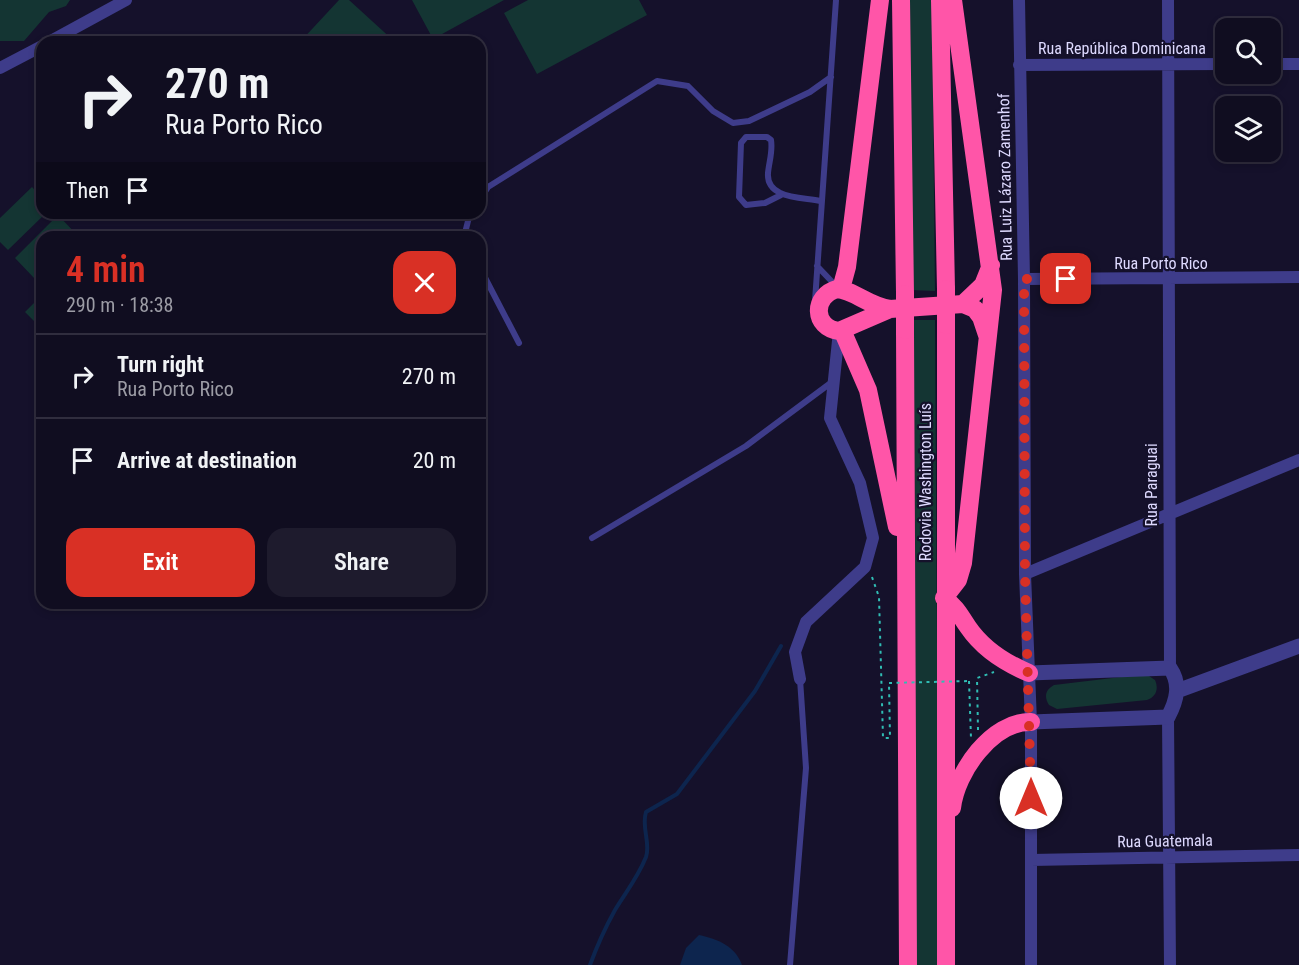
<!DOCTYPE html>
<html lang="en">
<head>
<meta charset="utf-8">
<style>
  :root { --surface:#100d20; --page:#1e1b2d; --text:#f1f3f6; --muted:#9c9ca5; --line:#302d3e; --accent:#d93025 }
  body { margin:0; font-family:"Roboto Condensed",sans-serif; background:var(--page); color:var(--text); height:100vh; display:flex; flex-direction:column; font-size:22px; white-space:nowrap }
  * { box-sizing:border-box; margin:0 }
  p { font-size:20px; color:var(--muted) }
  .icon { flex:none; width:33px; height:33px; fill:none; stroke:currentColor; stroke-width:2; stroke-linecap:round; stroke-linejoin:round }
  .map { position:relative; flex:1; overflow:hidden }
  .sheet { position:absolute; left:36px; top:231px; width:450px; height:378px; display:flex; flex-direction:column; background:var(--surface); border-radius:18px; box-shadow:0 3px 9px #0003,0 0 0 2px var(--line) }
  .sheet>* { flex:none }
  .top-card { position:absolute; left:36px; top:36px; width:450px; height:183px; border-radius:18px; box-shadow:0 3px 9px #0003,0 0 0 2px var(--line); background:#100d20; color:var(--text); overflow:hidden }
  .tools { position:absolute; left:1215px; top:18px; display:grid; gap:12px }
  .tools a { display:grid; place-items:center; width:66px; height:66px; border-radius:12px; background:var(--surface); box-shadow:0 3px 9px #0003,0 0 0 2px var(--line); font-size:30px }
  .pin { position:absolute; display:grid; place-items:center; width:51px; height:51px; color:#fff; margin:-26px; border-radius:12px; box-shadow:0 3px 9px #0006 }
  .me { position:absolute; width:66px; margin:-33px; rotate:0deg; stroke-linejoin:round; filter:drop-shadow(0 0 4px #0008) }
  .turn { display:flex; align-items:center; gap:21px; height:126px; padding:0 30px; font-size:27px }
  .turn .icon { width:78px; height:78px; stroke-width:2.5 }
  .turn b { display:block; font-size:42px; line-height:51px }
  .then { display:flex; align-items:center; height:57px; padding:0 30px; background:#0003; gap:12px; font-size:22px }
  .round { display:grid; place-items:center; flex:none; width:63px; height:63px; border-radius:18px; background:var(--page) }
  .headline { display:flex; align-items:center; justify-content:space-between; height:102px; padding:0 30px }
  h1 { font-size:36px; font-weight:600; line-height:45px; color:var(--accent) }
  .primary-button { display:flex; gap:12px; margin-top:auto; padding:12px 30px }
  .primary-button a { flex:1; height:69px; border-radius:18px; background:var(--accent); color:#fff; font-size:24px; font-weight:600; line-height:69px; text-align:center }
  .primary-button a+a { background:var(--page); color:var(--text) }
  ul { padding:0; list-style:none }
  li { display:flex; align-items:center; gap:18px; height:84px; padding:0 30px; border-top:2px solid var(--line) }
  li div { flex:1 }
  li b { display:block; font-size:22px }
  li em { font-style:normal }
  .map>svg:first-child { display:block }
  .green { fill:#143533 }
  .water { fill:#0d254e }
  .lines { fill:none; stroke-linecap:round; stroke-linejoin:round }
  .stream { stroke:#0d254e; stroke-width:4 }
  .path { stroke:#30bdb4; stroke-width:2; stroke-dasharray:3 4.5; stroke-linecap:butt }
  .service { stroke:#3e3c8a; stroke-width:6 }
  .minor { stroke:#3e3c8a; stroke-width:12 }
  .tertiary { stroke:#3e3c8a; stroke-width:15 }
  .motorway { stroke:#ff55a8; stroke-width:18 }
  .path-bridge { stroke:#30bdb4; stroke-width:2; stroke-dasharray:3 4.5; stroke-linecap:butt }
  .motorway-bridge { stroke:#ff55a8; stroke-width:18 }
  .route { stroke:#d93025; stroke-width:10; stroke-dasharray:0 18 }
  .labels { text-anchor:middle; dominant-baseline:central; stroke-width:4.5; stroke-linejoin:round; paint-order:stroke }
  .street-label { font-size:16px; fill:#dedaff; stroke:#15112b }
</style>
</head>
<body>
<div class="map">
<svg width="1299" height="965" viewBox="0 0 1299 965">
  <rect width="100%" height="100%" fill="#15112b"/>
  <!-- green -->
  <path class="green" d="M0 0H70L66 6 49 12 24 41H0Z
    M339 0H349L395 42H300Z
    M412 0H504L433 39Z
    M528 0H639L647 15 537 74 504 13Z
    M908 0H932L935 291 911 290Z
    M32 187 42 198V213H46L8 250 0 242V218Z
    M58 215 78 236 42 237V270L34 278 15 258Z
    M42 295V329L25 312Z
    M911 320H935L939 965H916Z
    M1146 674 1155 680C1159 689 1156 697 1147 700L1057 709 1049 705C1044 697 1045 690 1054 685Z"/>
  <!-- water -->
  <path class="water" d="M699 935C718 939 735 946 742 965H680L686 948Z"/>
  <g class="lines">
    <!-- stream -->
    <path class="stream" d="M590 965C597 946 605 928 615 910 626 892 638 877 646 857 651 843 641 828 646 812L677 794 755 691 781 646"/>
    <!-- path -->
    <path class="path" d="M872 577 879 597 883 738H890L889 683
      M969 681 971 738
      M978 730 977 678 994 672"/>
    <!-- service -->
    <path class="service" d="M781 195 765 203 746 205 739 197 741 143 746 137H767L771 140C773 151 769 162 768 173 766 199 802 197 820 201
      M480 199 488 187 657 81 688 86 713 111 733 123 749 121 810 92 831 77
      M464 237 470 213
      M817 266 837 287
      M480 268 519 343
      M815 301 836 0
      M592 538 746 446 832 382
      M790 965 806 768 800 679"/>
    <!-- minor -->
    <path class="minor" d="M1019 0 1024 279 1025 574 1031 722V965
      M1168 0 1170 668
      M49 42 126 0
      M1270 64H1299
      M1019 65 1226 64
      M0 68 42 46
      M1024 279 1299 277
      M1025 574 1299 460
      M800 679 795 652 806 622 865 567 873 538 860 483 830 418 839 331
      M1168 717 1170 965
      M1031 860 1299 855"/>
    <!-- tertiary -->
    <path class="tertiary" d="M1029 673 1170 668C1181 684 1177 700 1168 717L1031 722
      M1177 691 1299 646"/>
    <!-- motorway -->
    <path class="motorway" d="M901 0 905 294
      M940 0 946 289
      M953 0 993 290 963 563 958 580 944 598C958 609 959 614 968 627 983 649 1005 663 1029 673
      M841 289 847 267 880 0
      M963 304 983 285 991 265
      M890 309C868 306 854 290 837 289 812 296 813 328 839 331L890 309 963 304 975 309 981 317 987 335
      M946 325V965
      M842 330 868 390 897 527
      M905 330 908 965
      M952 808C956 772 992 721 1031 722"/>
    <!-- path-bridge -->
    <path class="path-bridge" d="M889 683 969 681"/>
    <!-- motorway-bridge -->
    <path class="motorway-bridge" d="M905 294V330
      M946 325V289"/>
  </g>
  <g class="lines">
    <!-- route -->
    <path class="route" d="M1031 798 1025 574 1024 279H1066"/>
  </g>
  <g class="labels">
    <!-- street labels -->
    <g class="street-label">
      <text x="1122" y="48">Rua República Dominicana</text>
      <text transform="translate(1005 177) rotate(-91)">Rua Luiz Lázaro Zamenhof</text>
      <text x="1161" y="263">Rua Porto Rico</text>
      <text transform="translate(925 482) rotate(-90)">Rodovia Washington Luís</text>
      <text transform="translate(1151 485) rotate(-90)">Rua Paraguai</text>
      <text transform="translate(1165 841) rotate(-1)">Rua Guatemala</text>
    </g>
  </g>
</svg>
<div class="tools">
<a><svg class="icon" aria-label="search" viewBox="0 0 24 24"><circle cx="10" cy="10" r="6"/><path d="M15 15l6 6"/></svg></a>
<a><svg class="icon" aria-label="layers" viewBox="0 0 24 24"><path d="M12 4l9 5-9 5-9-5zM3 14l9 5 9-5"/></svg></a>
</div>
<div class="pin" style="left:1066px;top:279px;background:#d93025"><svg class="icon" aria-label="arrive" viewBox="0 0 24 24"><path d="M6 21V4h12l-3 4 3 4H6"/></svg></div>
<svg class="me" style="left:1031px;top:798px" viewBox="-20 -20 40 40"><circle r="19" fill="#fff"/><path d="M0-13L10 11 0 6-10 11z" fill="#d93025"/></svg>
<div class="top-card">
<div class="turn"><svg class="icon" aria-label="right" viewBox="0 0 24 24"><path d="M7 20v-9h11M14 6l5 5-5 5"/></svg><div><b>270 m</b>Rua Porto Rico</div></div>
<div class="then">Then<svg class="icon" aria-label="arrive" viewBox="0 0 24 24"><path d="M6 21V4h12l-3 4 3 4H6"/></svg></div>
</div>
<section class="sheet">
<div class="headline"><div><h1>4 min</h1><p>290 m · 18:38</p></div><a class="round" style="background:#d93025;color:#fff"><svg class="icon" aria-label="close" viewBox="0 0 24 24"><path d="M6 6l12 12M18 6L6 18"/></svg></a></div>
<ul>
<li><svg class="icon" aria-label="right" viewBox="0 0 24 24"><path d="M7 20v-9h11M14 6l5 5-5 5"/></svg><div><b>Turn right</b><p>Rua Porto Rico</p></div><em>270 m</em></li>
<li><svg class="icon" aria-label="arrive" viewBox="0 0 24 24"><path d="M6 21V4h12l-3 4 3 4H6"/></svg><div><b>Arrive at destination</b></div><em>20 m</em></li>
</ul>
<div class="primary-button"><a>Exit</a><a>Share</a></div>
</section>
</div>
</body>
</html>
